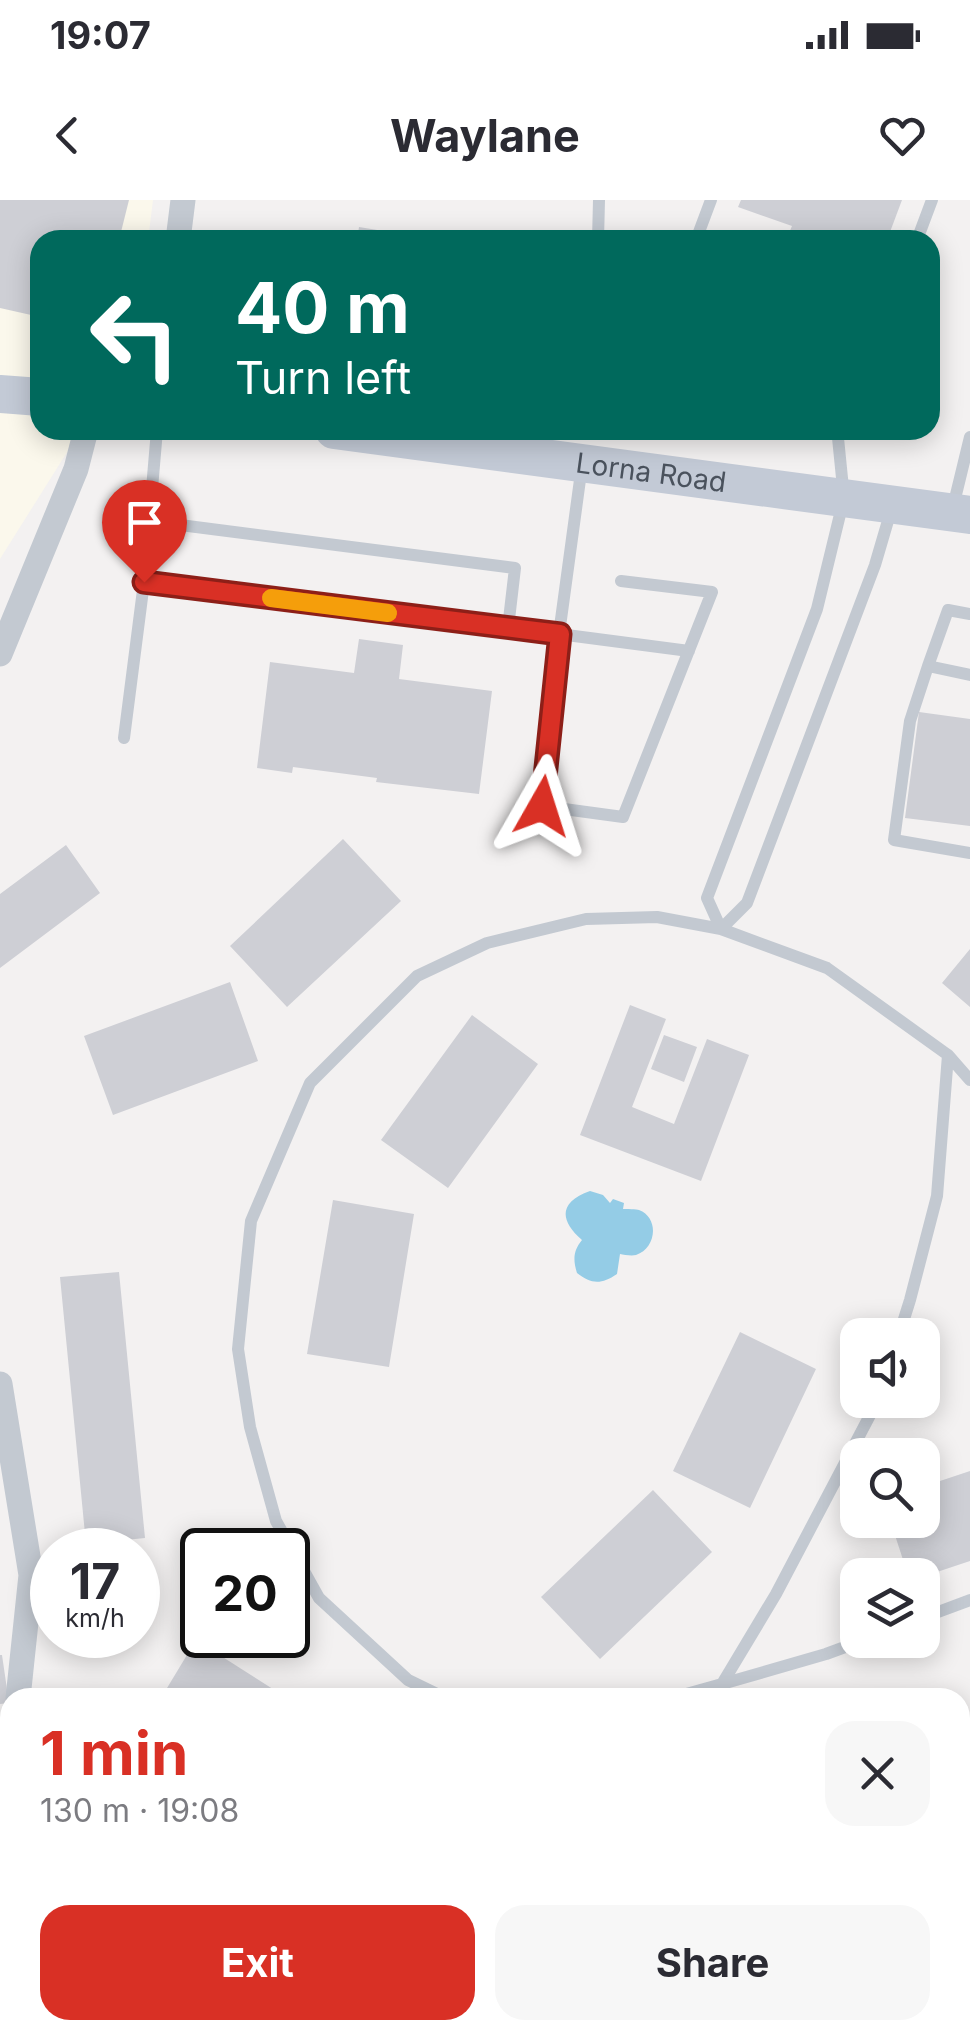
<!DOCTYPE html>
<html lang="en">
<head>
<meta charset="utf-8">
<style>
  :root { --surface:#fff; --page:#f7f7f7; --text:#2b2b33; --muted:#7c7c81; --accent:#d93025 }
  body { margin:0; font-family:Inter,sans-serif; background:var(--page); color:var(--text); height:100vh; display:flex; flex-direction:column; font-size:38px; white-space:nowrap }
  * { box-sizing:border-box; margin:0 }
  p { font-size:32px; color:var(--muted) }
  .icon { flex:none; width:55px; height:55px; fill:none; stroke:currentColor; stroke-width:2; stroke-linecap:round; stroke-linejoin:round }
  .map { position:relative; flex:1; overflow:hidden }
  .sheet { position:absolute; left:0px; top:1488px; width:970px; height:352px; display:flex; flex-direction:column; background:var(--surface); border-radius:30px 30px 0 0; box-shadow:0 5px 25px #0003 }
  .sheet>* { flex:none }
  .banner { position:absolute; left:30px; top:30px; width:910px; height:210px; border-radius:30px; box-shadow:0 5px 25px #0003; background:#00695c; color:#fff; overflow:hidden }
  .fabs { position:absolute; left:840px; top:1118px; display:grid; gap:20px }
  .fabs a { display:grid; place-items:center; width:100px; height:100px; border-radius:20px; background:var(--surface); box-shadow:0 5px 25px #0003; font-size:50px }
  .speed { position:absolute; left:30px; top:1328px; display:flex; gap:20px; font-size:50px; font-weight:700; text-align:center }
  .speed>* { display:grid; place-content:center; width:130px; height:130px; border-radius:50%; background:var(--surface); box-shadow:0 5px 25px #0003; line-height:1 }
  .speed small { font-size:25px; font-weight:400 }
  .speed .limit { border:5px solid #111; border-radius:15px; background:#fff; color:#111 }
  .pin { position:absolute; display:grid; place-items:center; width:85px; height:85px; color:#fff; margin:-102px -42px; border-radius:50% 50% 50% 0; rotate:-45deg; box-shadow:0 0 10px #0007 }
  .pin .icon { rotate:45deg }
  .me { position:absolute; width:110px; margin:-55px; rotate:6deg; stroke-linejoin:round; filter:drop-shadow(0 0 8px #0008) }
  .turn { display:flex; align-items:center; gap:35px; height:210px; padding:0 40px; font-size:45px }
  .turn .icon { width:130px; height:130px; stroke-width:2.5 }
  .turn b { display:block; font-size:70px; line-height:85px }
  .round { display:grid; place-items:center; flex:none; width:105px; height:105px; border-radius:30px; background:var(--page) }
  .summary { display:flex; align-items:center; justify-content:space-between; height:170px; padding:0 40px }
  h1 { font-size:60px; font-weight:700; line-height:75px; color:var(--accent) }
  .action { display:flex; gap:20px; margin-top:auto; padding:20px 40px }
  .action a { flex:1; height:115px; border-radius:30px; background:var(--accent); color:#fff; font-size:40px; font-weight:700; line-height:115px; text-align:center }
  .action a+a { background:var(--page); color:var(--text) }
  .status { display:flex; justify-content:space-between; align-items:center; height:70px; padding:0 50px; background:var(--surface); direction:ltr }
  .status svg { height:28px; fill:currentColor }
  header { display:flex; justify-content:space-between; align-items:center; height:130px; padding:0 40px; background:var(--surface); font-size:45px; font-weight:700 }
  .map>svg:first-child { display:block }
  .commercial { fill:#fbf8ec }
  .water { fill:#94cce6 }
  .building { fill:#cecfd5 }
  .lines { fill:none; stroke-linecap:round; stroke-linejoin:round }
  .lane { stroke:#c3c9d1; stroke-width:12 }
  .street { stroke:#c3c9d1; stroke-width:25 }
  .secondary { stroke:#c3cad6; stroke-width:38 }
  .route-casing { stroke:#8d1f18; stroke-width:25 }
  .route { stroke:#d93025; stroke-width:18 }
  .slow { stroke:#f59e0b; stroke-width:18 }
  .labels { text-anchor:middle; dominant-baseline:central; stroke-width:9; stroke-linejoin:round; paint-order:stroke }
  .street-label { font-size:28px; fill:#4a525d; stroke:#fff }
</style>
</head>
<body>
<div class="status"><b>19:07</b><svg viewBox="0 0 49 12"><path d="M0 12V9h3v3zM5 12V6h3v6zM10 12V3h3v9zM15 12V0h3v12zM26 1h20v11H26zM47 4h2v5h-2z"/></svg></div>
<header><svg class="icon" aria-label="back" viewBox="0 0 24 24"><path d="M15 5l-7 7 7 7"/></svg>Waylane<svg class="icon" aria-label="heart" viewBox="0 0 24 24"><path d="M12 20l-8-8c-3-5 5-10 8-4 3-6 11-1 8 4z"/></svg></header>
<div class="map">
<svg width="970" height="1838" viewBox="0 0 970 1838">
  <rect width="100%" height="100%" fill="#f3f1f1"/>
  <!-- commercial -->
  <path class="commercial" d="M0 0H153L148 40H40V230H81L0 359Z"/>
  <!-- water -->
  <path class="water" d="M590 991 603 995 610 1003 613 999 624 1003 623 1009C626 1009 637 1009 639 1010 660 1018 656 1049 636 1055 632 1056 624 1055 620 1054L617 1074C601 1085 591 1084 577 1073 573 1060 573 1051 582 1040 559 1020 559 1002 590 991Z"/>
  <!-- building -->
  <path class="building" d="M0 0H129L119 40H40V117L0 108Z
    M741 0H902L887 40H786L792 26 738 7Z
    M359 27 420 37 419 40H357Z
    M359 439 403 445 399 479 492 491 479 594 376 582 377 578 293 567 292 573 257 568 270 462 354 473Z
    M919 512 970 519V626L905 618Z
    M343 639 401 701 287 807 230 746Z
    M66 645 100 693 0 768V694Z
    M970 749V807L942 783Z
    M230 782 258 861 113 915 84 836Z
    M630 805 666 819 632 907 674 924 707 839 749 855 701 981 580 935Z
    M472 815 538 864 448 988 381 940Z
    M664 835 697 847 684 882 651 869Z
    M333 1000 414 1014 389 1167 307 1154Z
    M119 1072 145 1338 86 1344 60 1077Z
    M740 1132 816 1169 750 1308 673 1271Z
    M970 1271V1361L922 1377V1375H908L890 1320H922V1287Z
    M653 1290 712 1352 600 1459 541 1397Z
    M196 1440 287 1498H161Z
    M0 1455H2L9 1503 0 1504Z
    M654 1830H683L670 1838H659Z"/>
  <g class="lines">
    <!-- lane -->
    <path class="lane" d="M598 40 599 0
      M696 40 711 0
      M917 40 932 0
      M157 230 144 382 559 434 582 265
      M841 230 838 238 844 298 817 409 707 698 721 729 747 703 875 365 892 307
      M953 307 970 237
      M149 321 515 368 508 428
      M621 381 712 392 623 617 542 606 559 434 689 451
      M928 466 948 410 970 414
      M970 475 928 466 910 521 894 640 970 653
      M124 538 144 382
      M899 1135 910 1100 937 996 948 855
      M922 1418 970 1400
      M722 1484 826 1454 864 1440
      M445 1498 408 1480 319 1398 276 1321 250 1227 238 1149 251 1021 310 883 417 776 487 743 586 719 657 717 721 729 827 768 948 855 970 880
      M672 1498 722 1484 776 1394 878 1200
      M960 1749 970 1738
      M879 1838 886 1830"/>
    <!-- street -->
    <path class="street" d="M178 40 183 0
      M0 454 76 269 86 230
      M0 1184 31 1375 18 1498
      M0 1544 10 1529
      M0 1677 10 1684
      M268 1830H284
      M441 1830 466 1838"/>
    <!-- secondary -->
    <g class="secondary">
      <path d="M0 194 40 197"/>
      <path id="s1" d="M334 230 970 315"/>
    </g>
  </g>
  <g class="lines">
    <!-- route casing -->
    <g class="route-casing">
      <path id="route" d="M144 382 560 434 542 606"/>
    </g>
    <!-- route -->
    <use href="#route" class="route"/>
    <!-- slow -->
    <path class="slow" d="M271 398 388 413"/>
  </g>
  <g class="labels">
    <!-- street labels -->
    <g class="street-label">
      <text stroke="none"><textPath href="#s1" startOffset="320">Lorna Road</textPath></text>
    </g>
  </g>
</svg>
<div class="fabs">
<a><svg class="icon" aria-label="sound" viewBox="0 0 24 24"><path d="M4 9h4l5-4v14l-5-4H4zM17 9q2 3 0 6"/></svg></a>
<a><svg class="icon" aria-label="search" viewBox="0 0 24 24"><circle cx="10" cy="10" r="6"/><path d="M15 15l6 6"/></svg></a>
<a><svg class="icon" aria-label="layers" viewBox="0 0 24 24"><path d="M12 4l9 5-9 5-9-5zM3 14l9 5 9-5"/></svg></a>
</div>
<div class="speed"><div>17<small>km/h</small></div><div class="limit">20</div></div>
<div class="pin" style="left:144px;top:382px;background:#d93025"><svg class="icon" aria-label="arrive" viewBox="0 0 24 24"><path d="M6 21V4h12l-3 4 3 4H6"/></svg></div>
<svg class="me" style="left:542px;top:606px" viewBox="-20 -20 40 40"><path d="M0-17L14 15 0 8-14 15z" fill="#d93025" stroke="#fff" stroke-width="4"/></svg>
<div class="banner">
<div class="turn"><svg class="icon" aria-label="left" viewBox="0 0 24 24"><path d="M17 20v-9H6M10 6l-5 5 5 5"/></svg><div><b>40 m</b>Turn left</div></div>
</div>
<section class="sheet">
<div class="summary"><div><h1>1 min</h1><p>130 m · 19:08</p></div><a class="round"><svg class="icon" aria-label="close" viewBox="0 0 24 24"><path d="M6 6l12 12M18 6L6 18"/></svg></a></div>
<div class="action"><a>Exit</a><a>Share</a></div>
</section>
</div>
</body>
</html>
